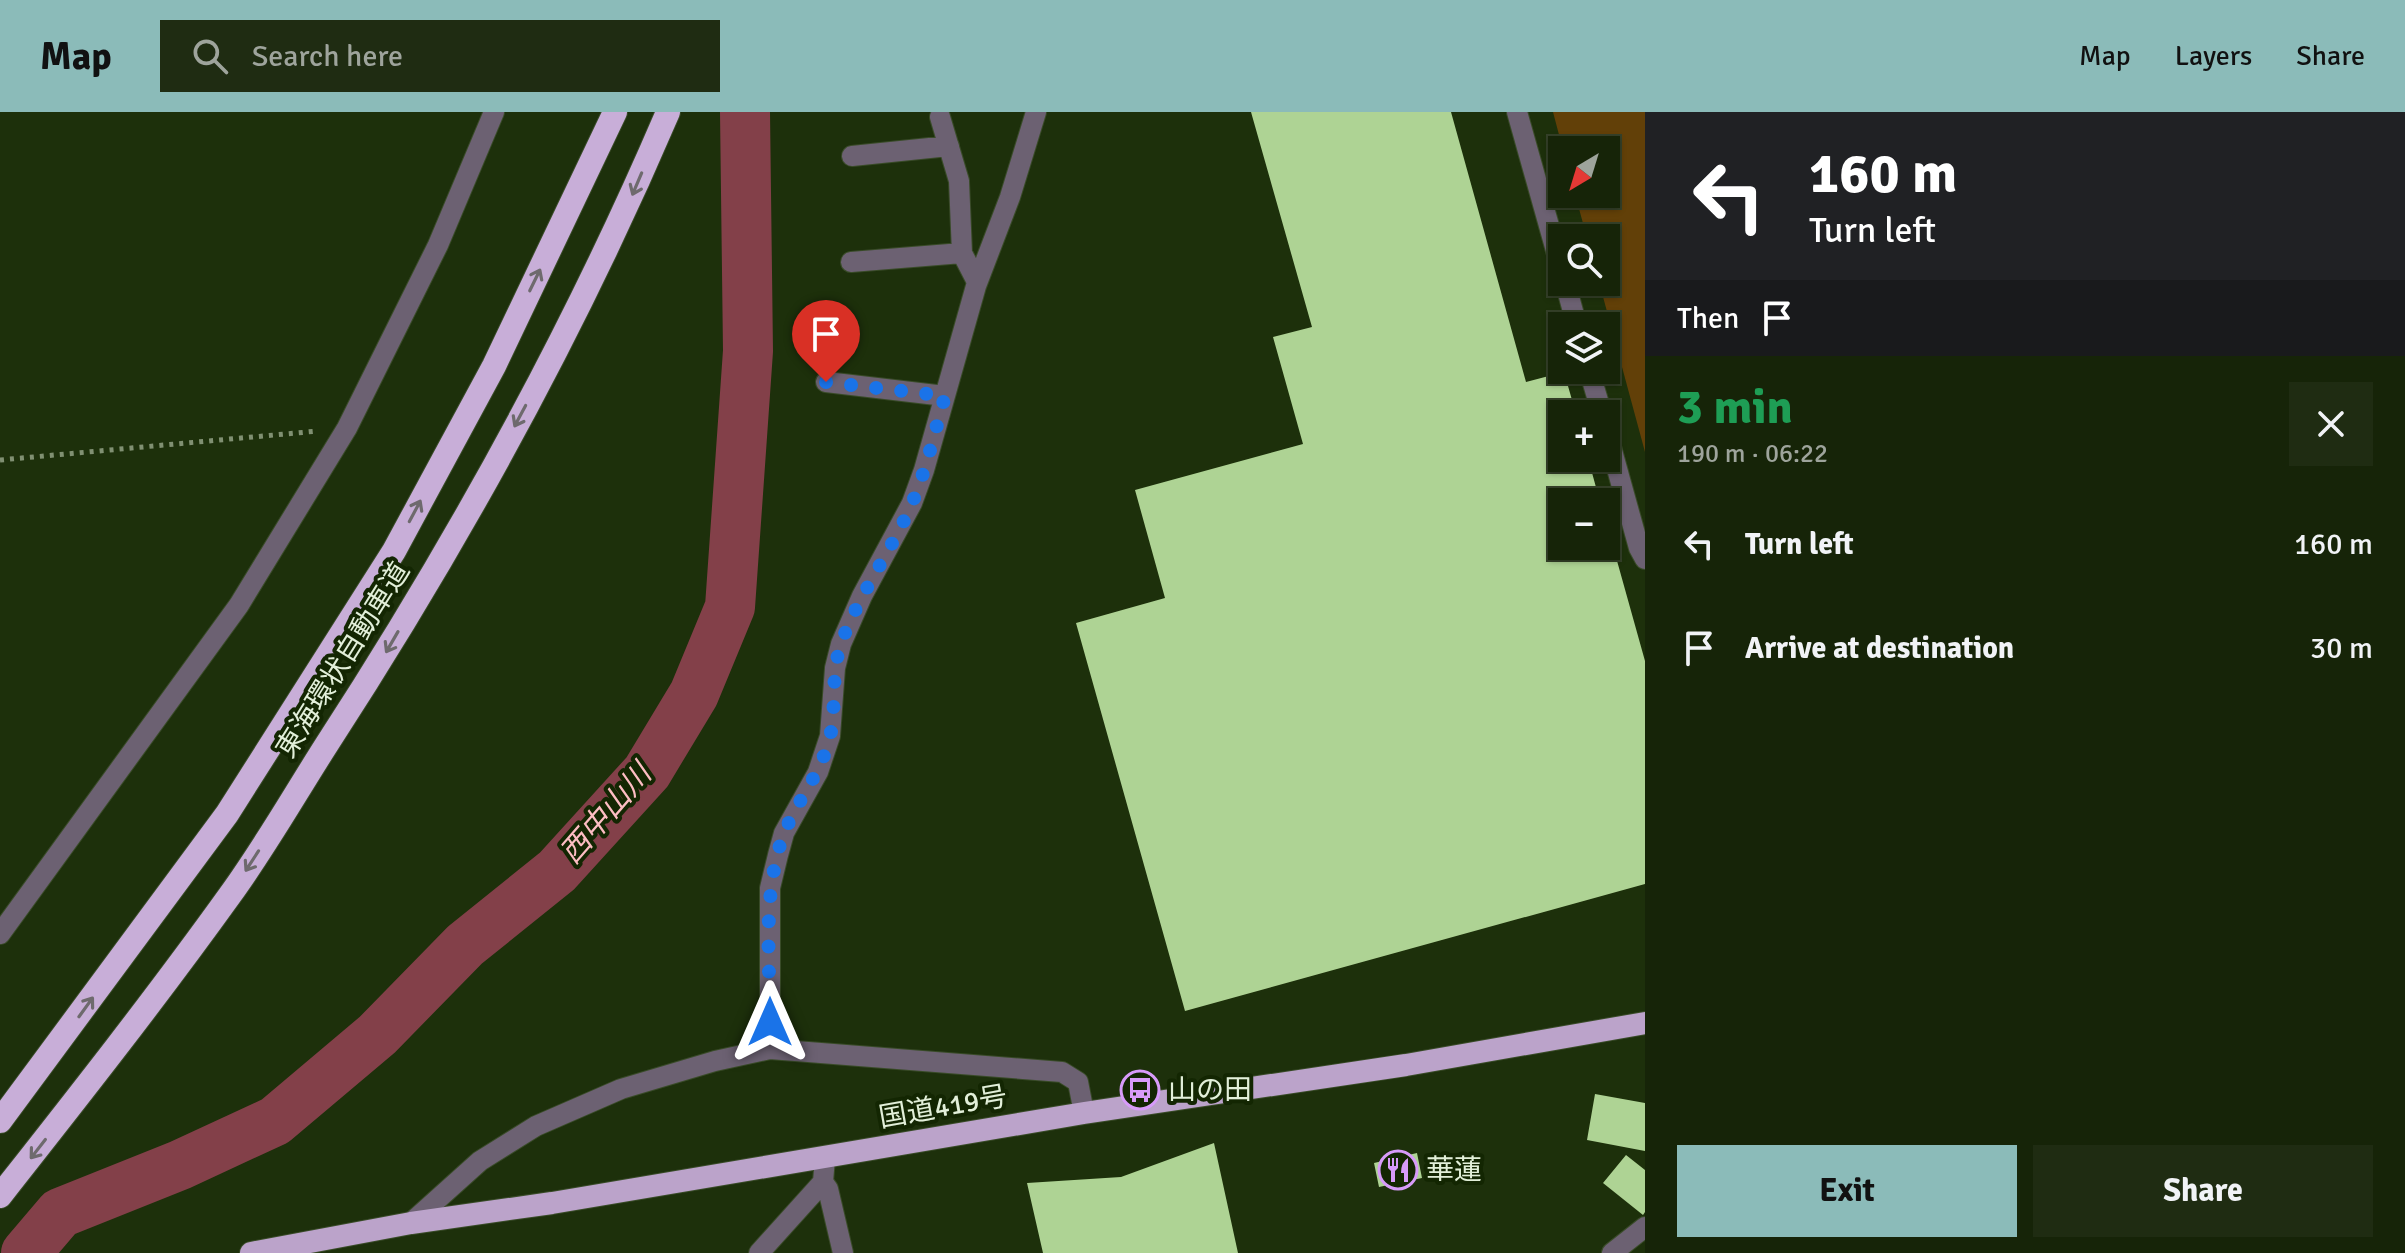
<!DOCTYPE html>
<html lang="en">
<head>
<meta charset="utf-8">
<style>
  :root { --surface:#162408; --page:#1f2c12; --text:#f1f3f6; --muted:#9ea49c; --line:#354129; --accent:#8bbbb9 }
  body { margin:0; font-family:Signika,"Noto Sans JP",sans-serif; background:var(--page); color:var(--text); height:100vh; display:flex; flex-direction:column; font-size:30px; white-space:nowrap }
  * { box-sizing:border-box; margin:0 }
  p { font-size:26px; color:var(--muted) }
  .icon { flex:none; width:44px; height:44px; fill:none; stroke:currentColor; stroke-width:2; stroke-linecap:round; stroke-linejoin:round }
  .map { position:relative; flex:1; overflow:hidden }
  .side { display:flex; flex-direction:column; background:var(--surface); width:760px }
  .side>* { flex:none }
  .guide { background:#202124; color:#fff; overflow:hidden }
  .needle { width:52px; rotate:218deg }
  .fabs { position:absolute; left:1548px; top:24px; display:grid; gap:16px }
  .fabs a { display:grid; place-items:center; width:72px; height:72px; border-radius:0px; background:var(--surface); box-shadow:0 2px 6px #0004,0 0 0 2px var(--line); font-size:40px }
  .pin { position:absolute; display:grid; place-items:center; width:68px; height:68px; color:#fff; margin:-82px -34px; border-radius:50% 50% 50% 0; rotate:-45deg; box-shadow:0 0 8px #0007 }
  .pin .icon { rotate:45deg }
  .me { position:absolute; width:88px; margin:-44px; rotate:0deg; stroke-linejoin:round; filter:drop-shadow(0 0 6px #0008) }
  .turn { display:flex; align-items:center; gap:28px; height:168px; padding:0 32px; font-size:36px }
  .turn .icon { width:104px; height:104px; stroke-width:2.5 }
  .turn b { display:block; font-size:56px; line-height:68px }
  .then { display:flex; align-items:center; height:76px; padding:0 32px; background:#0003; gap:16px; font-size:30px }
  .round { display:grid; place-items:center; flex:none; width:84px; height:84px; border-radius:0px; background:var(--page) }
  .headline { display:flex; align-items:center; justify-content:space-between; height:136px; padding:0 32px }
  h1 { font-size:48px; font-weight:700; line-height:60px; color:#1e9e55 }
  .primary-button { display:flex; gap:16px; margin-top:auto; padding:16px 32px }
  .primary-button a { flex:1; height:92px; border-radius:0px; background:var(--accent); color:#111; font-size:32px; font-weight:700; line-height:92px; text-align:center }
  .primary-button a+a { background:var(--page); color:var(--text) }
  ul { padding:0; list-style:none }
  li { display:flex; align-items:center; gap:24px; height:104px; padding:0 32px }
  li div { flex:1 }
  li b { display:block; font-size:30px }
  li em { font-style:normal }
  header { display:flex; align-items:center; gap:48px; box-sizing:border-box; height:112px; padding:0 40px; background:var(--accent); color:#111 }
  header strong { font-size:38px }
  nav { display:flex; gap:44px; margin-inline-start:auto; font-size:28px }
  .search { width:560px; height:72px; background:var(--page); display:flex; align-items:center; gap:20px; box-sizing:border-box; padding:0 28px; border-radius:0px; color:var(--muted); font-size:30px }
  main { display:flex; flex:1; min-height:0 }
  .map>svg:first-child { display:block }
  .green { fill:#624008 }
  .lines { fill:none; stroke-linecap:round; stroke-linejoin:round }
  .river { stroke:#834049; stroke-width:50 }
  .building { fill:#aed394 }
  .minor-casing { stroke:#394b28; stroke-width:22 }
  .trunk-casing { stroke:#394b28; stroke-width:24 }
  .motorway-casing { stroke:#394b28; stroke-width:26 }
  .path { stroke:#809072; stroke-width:5; stroke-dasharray:4 6; stroke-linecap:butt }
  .minor { stroke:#6c6172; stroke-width:20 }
  .trunk { stroke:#bba3ca; stroke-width:22 }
  .motorway { stroke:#c8aed8; stroke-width:24 }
  .oneway { stroke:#6e6a6d }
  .route { stroke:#1a73e8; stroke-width:14; stroke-dasharray:0 25.2 }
  .labels { text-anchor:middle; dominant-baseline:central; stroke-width:8; stroke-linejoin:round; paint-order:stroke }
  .street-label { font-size:28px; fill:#e2efd9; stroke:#132602 }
  .poi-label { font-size:28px; fill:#e2efd9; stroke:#132602; text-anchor:start }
  .water-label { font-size:30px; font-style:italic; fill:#fdbdc3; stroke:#132602 }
</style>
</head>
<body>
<header>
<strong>Map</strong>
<div class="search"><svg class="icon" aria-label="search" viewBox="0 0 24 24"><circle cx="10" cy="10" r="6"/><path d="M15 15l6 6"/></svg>Search here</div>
<nav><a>Map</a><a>Layers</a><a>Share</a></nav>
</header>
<main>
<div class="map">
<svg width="1645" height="1141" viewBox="0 0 1645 1141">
  <rect width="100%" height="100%" fill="#1d300b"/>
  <!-- green -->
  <path class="green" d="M1553 0H1645V340L1599 170H1606V126H1587L1575 82H1606V38H1563Z"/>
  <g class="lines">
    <!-- river -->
    <path class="river" d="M26 1141 60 1101 180 1053 275 1009 377 923 465 833 557 759 647 660 694 582 730 495 748 239 745 0"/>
  </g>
  <!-- building -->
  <path class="building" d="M1251 0H1451L1526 270 1564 260 1576 302H1562V346H1588L1600 390H1562V434H1606L1607 413 1645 549V772L1185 899 1076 511 1165 486 1135 378 1303 332 1273 225 1312 215Z
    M1595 982 1645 991V1039L1587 1028Z
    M1214 1031 1238 1141H1043L1027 1071 1121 1065Z
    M1417 1041 1422 1066 1379 1075 1374 1051Z
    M1626 1043 1645 1058V1100L1643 1103 1603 1071Z"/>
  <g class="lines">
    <!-- minor casing -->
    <g class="minor-casing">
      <path id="minor" d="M1517 0 1562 160
        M940 5 959 69 962 141 977 170
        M852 44 949 34
        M851 150 962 141
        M1565 170 1577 214
        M1589 258 1602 302
        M826 270 945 284
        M1606 317 1639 436 1645 447
        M0 822 239 493 347 316 438 133 494 0
        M770 937V776L778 743 784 721 818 660 830 624 835 556 841 532 862 484 912 391 924 358 976 174 1010 85 1036 0
        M823 1070 828 1077 843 1141
        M411 1111 480 1049 536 1014 621 977 715 949 770 937 1062 960 1078 970 1084 1001
        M759 1141 823 1070 825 1046
        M1612 1141 1645 1115"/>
    </g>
    <!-- trunk casing -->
    <g class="trunk-casing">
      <path id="trunk" d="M251 1141 411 1111 552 1091 1084 1001 1406 953 1645 911"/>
    </g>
    <!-- motorway casing -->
    <g class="motorway-casing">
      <path id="motorway" d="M0 1009 227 702 394 439 494 254 615 0
        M0 1084C78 985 156 886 230 783 265 735 295 682 327 632 457 432 574 220 668 0"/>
    </g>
    <!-- path -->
    <path class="path" d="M0 348 318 319"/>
    <!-- minor -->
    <use href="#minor" class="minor"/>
    <!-- trunk -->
    <use href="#trunk" class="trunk"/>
    <!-- motorway -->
    <use href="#motorway" class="motorway"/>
  </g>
  <!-- one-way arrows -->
  <defs><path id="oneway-shaft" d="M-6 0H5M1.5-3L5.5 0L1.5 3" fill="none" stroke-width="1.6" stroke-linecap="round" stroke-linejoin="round" transform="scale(2)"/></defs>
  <g class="oneway">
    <use href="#oneway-shaft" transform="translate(637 72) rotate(113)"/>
    <use href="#oneway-shaft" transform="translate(535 168) rotate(-64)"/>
    <use href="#oneway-shaft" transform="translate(520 304) rotate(118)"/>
    <use href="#oneway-shaft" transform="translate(415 399) rotate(-62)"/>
    <use href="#oneway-shaft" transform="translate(392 530) rotate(120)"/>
    <use href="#oneway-shaft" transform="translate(252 749) rotate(123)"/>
    <use href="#oneway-shaft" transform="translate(86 895) rotate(-54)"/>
    <use href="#oneway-shaft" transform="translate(38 1037) rotate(128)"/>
  </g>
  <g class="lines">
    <!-- route -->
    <path class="route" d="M770 910C770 849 762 783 783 724 796 690 821 662 830 625 837 594 830 561 842 529 860 480 893 437 913 389 927 355 935 319 945 284L826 270"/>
  </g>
  <!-- icons -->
  <defs>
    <g id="bus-ring" transform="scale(2)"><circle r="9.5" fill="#132602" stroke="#d79bf9" stroke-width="1.5"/><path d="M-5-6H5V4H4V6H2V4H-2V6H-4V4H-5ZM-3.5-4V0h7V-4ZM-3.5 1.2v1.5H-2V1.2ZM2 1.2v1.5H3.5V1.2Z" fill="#d79bf9"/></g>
    <g id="restaurant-ring" transform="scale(2)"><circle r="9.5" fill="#132602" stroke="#d79bf9" stroke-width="1.5"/><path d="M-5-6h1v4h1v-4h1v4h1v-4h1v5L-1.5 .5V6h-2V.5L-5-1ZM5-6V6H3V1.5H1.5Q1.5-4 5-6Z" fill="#d79bf9"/></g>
  </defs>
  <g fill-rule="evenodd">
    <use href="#bus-ring" x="1140" y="978"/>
    <use href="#restaurant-ring" x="1398" y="1058"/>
  </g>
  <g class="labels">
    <!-- street labels -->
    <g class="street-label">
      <text transform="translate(343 548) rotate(-58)">東海環状自動車道</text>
      <text transform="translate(943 995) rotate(-10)">国道419号</text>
    </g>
    <!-- poi labels -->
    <g class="poi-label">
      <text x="1168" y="978">山の田</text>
      <text x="1426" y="1058">華蓮</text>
    </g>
    <!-- water labels -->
    <g class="water-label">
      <text transform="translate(606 702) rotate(-49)">西中山川</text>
    </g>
  </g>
</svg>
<div class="fabs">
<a><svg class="needle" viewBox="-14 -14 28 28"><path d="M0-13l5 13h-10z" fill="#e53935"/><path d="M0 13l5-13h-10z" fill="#9ea49c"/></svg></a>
<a><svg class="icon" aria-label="search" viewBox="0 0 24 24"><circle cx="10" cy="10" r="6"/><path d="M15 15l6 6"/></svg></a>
<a><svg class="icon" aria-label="layers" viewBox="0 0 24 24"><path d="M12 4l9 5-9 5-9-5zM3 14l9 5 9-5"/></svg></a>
<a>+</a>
<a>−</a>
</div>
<div class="pin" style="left:826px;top:270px;background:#d93025"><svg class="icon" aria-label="arrive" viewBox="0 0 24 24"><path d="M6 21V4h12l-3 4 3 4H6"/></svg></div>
<svg class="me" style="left:770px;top:910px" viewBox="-20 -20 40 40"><path d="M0-17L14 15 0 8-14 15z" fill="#1a73e8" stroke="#fff" stroke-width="4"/></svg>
</div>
<section class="side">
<div class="guide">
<div class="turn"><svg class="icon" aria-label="left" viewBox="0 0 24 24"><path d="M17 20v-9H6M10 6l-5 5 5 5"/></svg><div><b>160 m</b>Turn left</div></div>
<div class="then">Then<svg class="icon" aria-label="arrive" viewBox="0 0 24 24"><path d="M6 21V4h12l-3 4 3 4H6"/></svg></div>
</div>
<div class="headline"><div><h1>3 min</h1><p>190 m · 06:22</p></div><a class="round"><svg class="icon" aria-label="close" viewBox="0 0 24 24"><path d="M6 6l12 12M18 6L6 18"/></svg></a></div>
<ul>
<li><svg class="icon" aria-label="left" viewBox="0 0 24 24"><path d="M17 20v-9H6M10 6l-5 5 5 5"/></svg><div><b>Turn left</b></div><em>160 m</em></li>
<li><svg class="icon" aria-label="arrive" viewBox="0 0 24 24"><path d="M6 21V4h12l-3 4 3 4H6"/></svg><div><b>Arrive at destination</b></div><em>30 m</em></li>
</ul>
<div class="primary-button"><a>Exit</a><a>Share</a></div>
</section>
</main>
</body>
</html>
